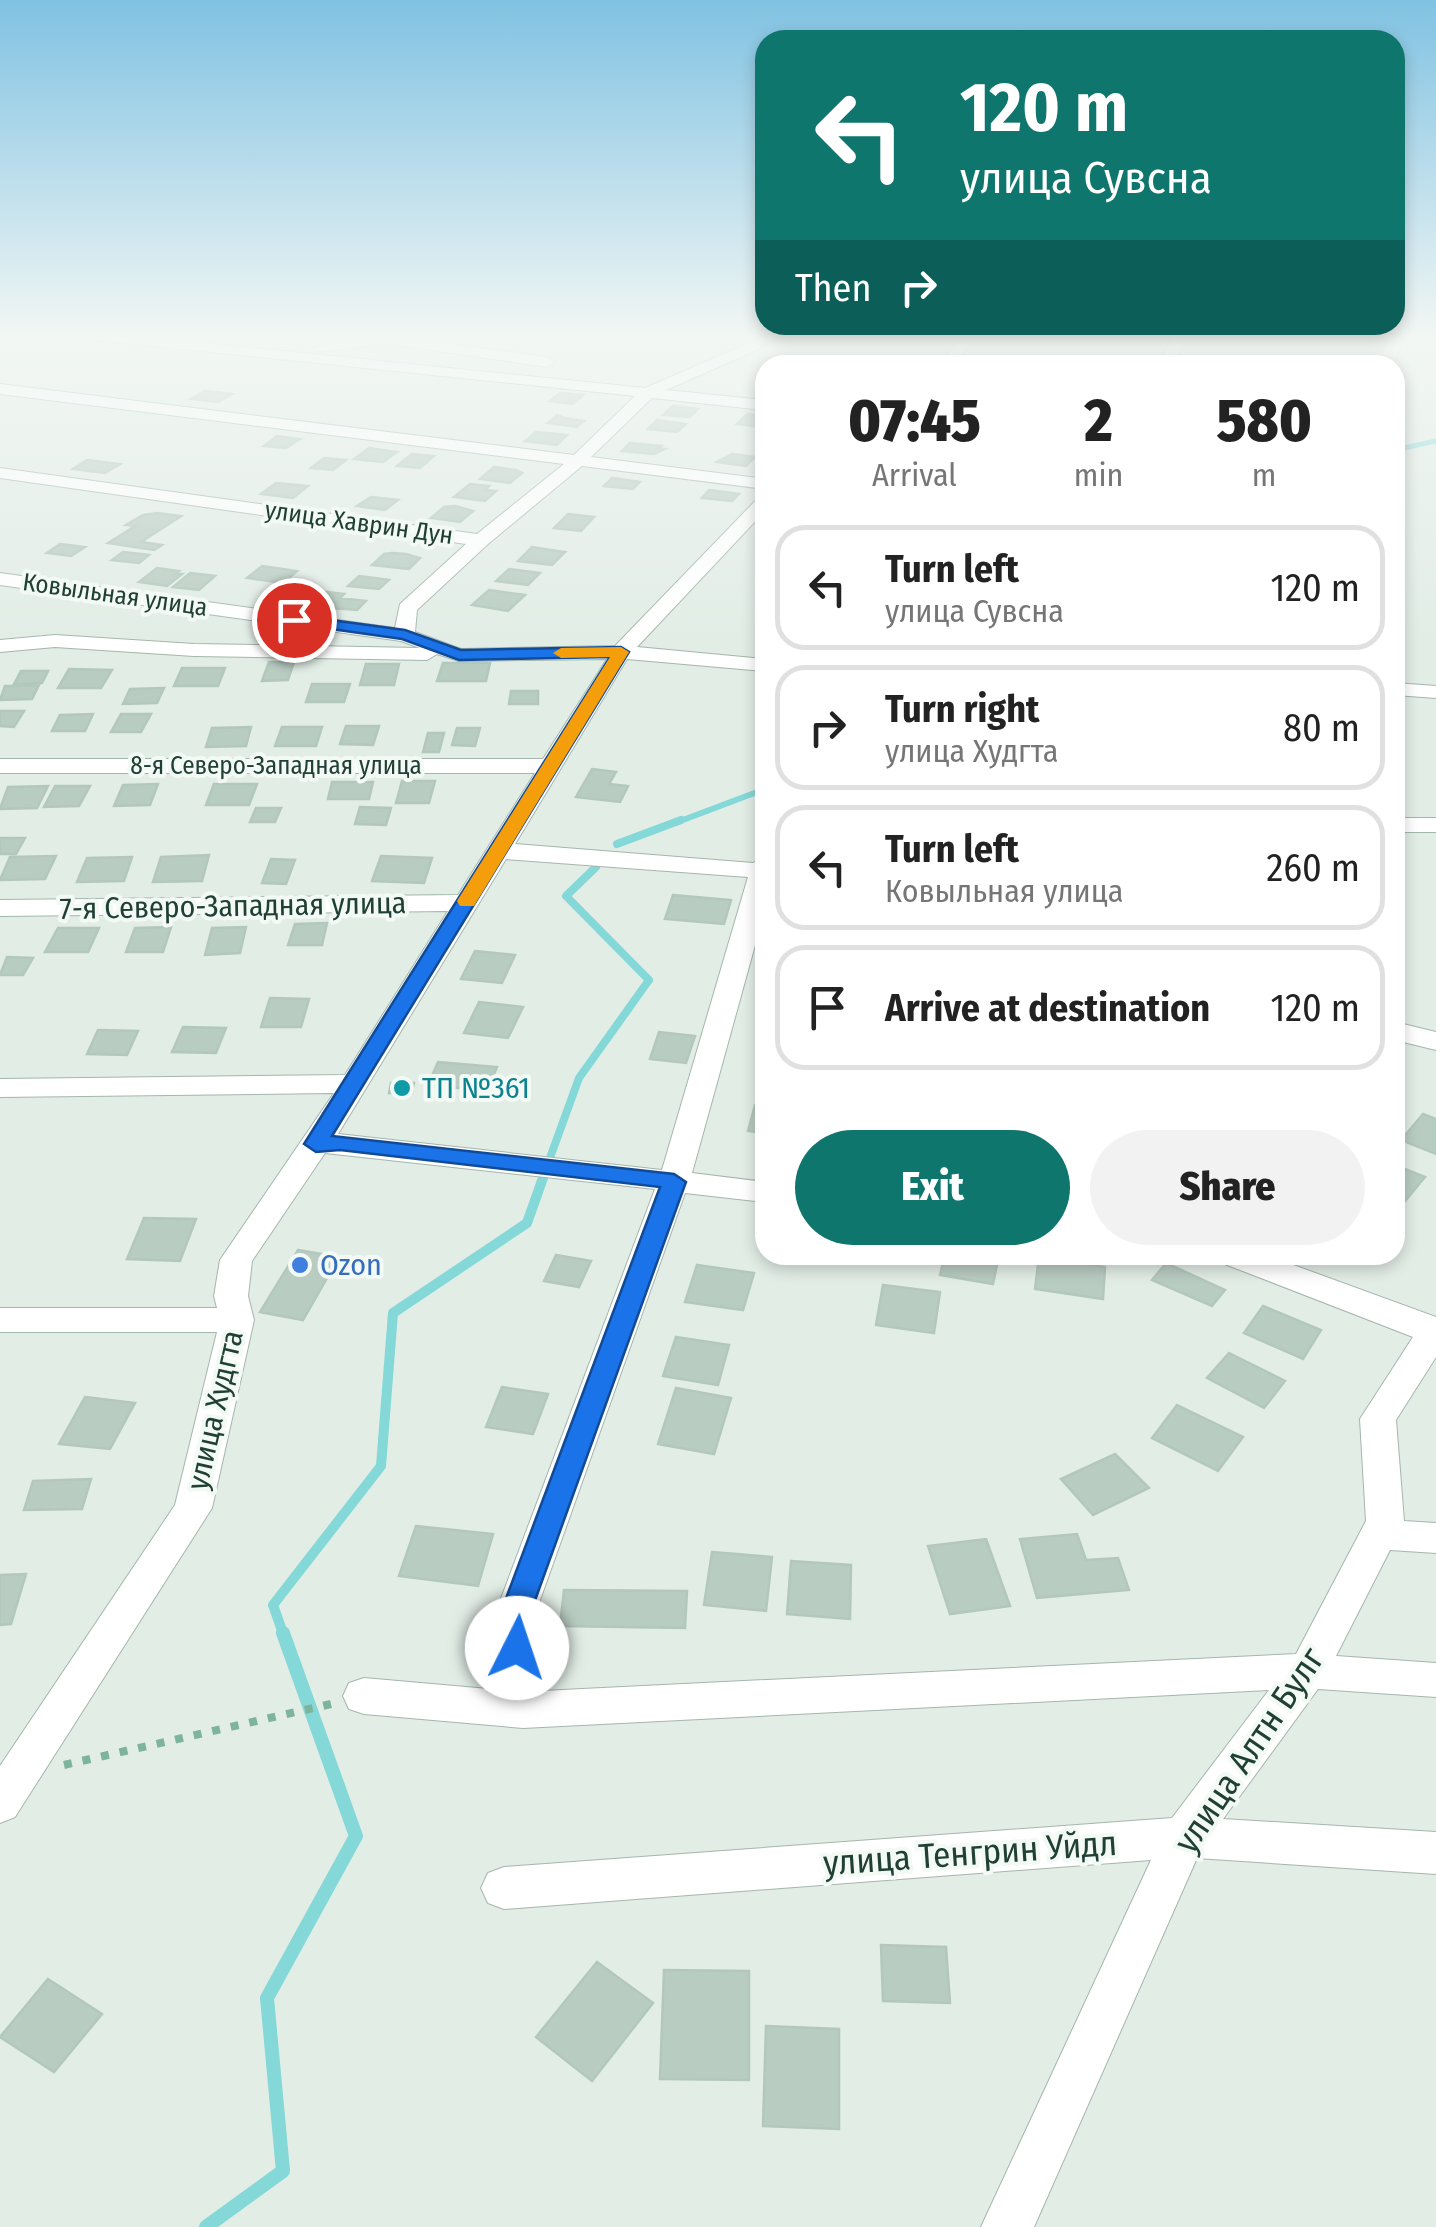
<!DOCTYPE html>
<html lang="en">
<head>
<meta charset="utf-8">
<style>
  :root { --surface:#fff; --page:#f2f2f2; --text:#222; --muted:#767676; --line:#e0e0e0; --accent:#0f766e }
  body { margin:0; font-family:"Fira Sans Condensed",sans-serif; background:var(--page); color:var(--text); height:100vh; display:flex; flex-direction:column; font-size:38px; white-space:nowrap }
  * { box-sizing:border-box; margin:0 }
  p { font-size:32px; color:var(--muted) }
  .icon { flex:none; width:55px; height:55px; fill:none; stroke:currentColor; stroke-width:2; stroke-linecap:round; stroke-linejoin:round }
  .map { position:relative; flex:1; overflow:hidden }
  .panel { position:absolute; left:755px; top:355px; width:650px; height:910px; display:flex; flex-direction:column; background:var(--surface); border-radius:30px; box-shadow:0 5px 15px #0003 }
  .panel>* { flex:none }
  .banner { position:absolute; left:755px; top:30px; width:650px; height:305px; border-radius:30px; box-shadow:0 5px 15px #0003; background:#0f766e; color:#fff; overflow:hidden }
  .pin { position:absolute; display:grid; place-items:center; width:85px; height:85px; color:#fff; margin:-42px; border:5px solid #fff; border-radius:50%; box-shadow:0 2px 10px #0007 }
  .me { position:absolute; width:110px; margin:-55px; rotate:4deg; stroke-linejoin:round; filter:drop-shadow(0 0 8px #0008) }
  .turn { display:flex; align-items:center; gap:35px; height:210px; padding:0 40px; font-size:45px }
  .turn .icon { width:130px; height:130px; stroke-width:2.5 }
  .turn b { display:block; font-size:70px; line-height:85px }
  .then { display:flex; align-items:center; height:95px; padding:0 40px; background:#0003; gap:20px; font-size:38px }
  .eta { display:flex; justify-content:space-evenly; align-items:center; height:170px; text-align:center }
  .eta b { font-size:60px; font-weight:800; line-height:70px }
  .cta { display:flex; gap:20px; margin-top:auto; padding:20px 40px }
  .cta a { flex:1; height:115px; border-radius:60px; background:var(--accent); color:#fff; font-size:40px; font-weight:800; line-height:115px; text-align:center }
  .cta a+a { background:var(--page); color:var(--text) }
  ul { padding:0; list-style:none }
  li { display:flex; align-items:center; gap:30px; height:125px; margin:0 20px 15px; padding:0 20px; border:5px solid var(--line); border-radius:30px }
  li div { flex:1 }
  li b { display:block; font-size:38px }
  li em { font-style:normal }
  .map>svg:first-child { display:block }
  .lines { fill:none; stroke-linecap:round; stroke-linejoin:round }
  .stream-far4 { stroke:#84d8d8; stroke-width:5 }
  .stream-far3 { stroke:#84d8d8; stroke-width:6 }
  .stream-far2 { stroke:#84d8d8; stroke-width:8 }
  .stream-far1 { stroke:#84d8d8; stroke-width:10 }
  .stream { stroke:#84d8d8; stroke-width:14 }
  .building { fill:#b9ccc2; stroke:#b3c8bc; stroke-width:2.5 }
  .minor-casing { stroke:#a4b6ad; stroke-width:2 }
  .path { stroke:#7fb49c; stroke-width:8; stroke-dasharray:8 11; stroke-linecap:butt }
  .minor { fill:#fff; fill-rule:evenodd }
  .route { fill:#1a73e8; stroke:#114b97; stroke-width:2.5 }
  .slow { fill:#f59e0b }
  .culture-dot { fill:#0f9aa8; stroke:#f3f9f5; stroke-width:4 }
  .shop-dot { fill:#3f7fe0; stroke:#f3f9f5; stroke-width:4 }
  .labels { text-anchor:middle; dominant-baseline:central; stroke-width:8; stroke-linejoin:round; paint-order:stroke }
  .far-street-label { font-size:25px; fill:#204033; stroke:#f3f9f5 }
  .street-label { font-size:30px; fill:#204033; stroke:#f3f9f5 }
  .culture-label { font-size:30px; fill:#0d838f; stroke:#f3f9f5; text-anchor:start }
  .shop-label { font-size:30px; fill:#366cbe; stroke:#f3f9f5; text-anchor:start }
  .near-street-label { font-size:35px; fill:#204033; stroke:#f3f9f5 }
</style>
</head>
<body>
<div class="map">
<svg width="1436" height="2227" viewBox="0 0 1436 2227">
  <rect width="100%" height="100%" fill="#e2ede6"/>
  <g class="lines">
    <!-- stream-far4 -->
    <path class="stream-far4" d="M1395 450 1436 441"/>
    <!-- stream-far3 -->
    <path class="stream-far3" d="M675 823 765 789"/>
    <!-- stream-far2 -->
    <path class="stream-far2" d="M617 844 681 820
      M543 1177 579 1078 649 980 566 896 596 867"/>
    <!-- stream-far1 -->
    <path class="stream-far1" d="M284 1636 273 1605 381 1466 393 1313 527 1223 544 1175"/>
    <!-- stream -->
    <path class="stream" d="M206 2227 283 2171 267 1998 356 1836 283 1633"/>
  </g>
  <!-- building -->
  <path class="building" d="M205 391 232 394 218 402 191 399Z
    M560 393 583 395 573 404 550 401Z
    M673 406 698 409 690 417 663 415Z
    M747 414 765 416V422L760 427 737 424Z
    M557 415 565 418 584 421 576 427 548 423Z
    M657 420 686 424 677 432 648 429Z
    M536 432 567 435 557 445 525 441Z
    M277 436 300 439 286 448 264 446Z
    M630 443 661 446 658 448 665 449 654 454 622 451Z
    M369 448 397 452 383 462 354 459Z
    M412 454 434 456 420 468 397 466Z
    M732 454 755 457 746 466 717 462Z
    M324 458 346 460 333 470 311 468Z
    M87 460 120 464 105 473 73 469Z
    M494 467 516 470 522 473 510 483 480 479Z
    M612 478 640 482 633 489 604 486Z
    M276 483 308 486 293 498 261 494Z
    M470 484 489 486 485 490 496 491 485 501 454 497Z
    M709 490 739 494 732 501 702 498Z
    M371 497 398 500 385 510 357 506Z
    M455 506 473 511 460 522 431 518 444 507Z
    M157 513 181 516 141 542 162 545 154 550 108 543 135 526 126 525 143 515Z
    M568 514 594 517 581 531 554 528Z
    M60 544 85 547 71 556 47 553Z
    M532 547 565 552 552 565 518 561Z
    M123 552 149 555 139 563 112 560Z
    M392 553 406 554 420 558 409 569 372 565 384 554Z
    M262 566 297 571 283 583 247 578Z
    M157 568 179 571 175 574H182L167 586 139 582Z
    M509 569 540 573 528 585 496 581Z
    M190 573 215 576 199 590 173 587Z
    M359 576 389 580 379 589 348 586Z
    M489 590 525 595 508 611 472 605Z
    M318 591 344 594 340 598 366 601 357 610 301 606Z
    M269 662H294L288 680 262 681Z
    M443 663H490L486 681H437Z
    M366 664H399L394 685H360Z
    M182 668H225L218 686H174Z
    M69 669 112 670 101 688H58Z
    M21 671H48L42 683 14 684Z
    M312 684H350L344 702H306Z
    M39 685 32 699 0 700 5 686Z
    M164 688 157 703 123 704 130 689Z
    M511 691H538V704H509Z
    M0 711H24L14 727 0 726Z
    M93 714 85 731H52L60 715Z
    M121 714H151L141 732H111Z
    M346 726H379L373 745 340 744Z
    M251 727 246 746 206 747 212 728Z
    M282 727H322L316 746H275Z
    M457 728H480L475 746 452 745Z
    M428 733H444L439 752H423Z
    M592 769 616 772 609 784 628 786 620 802 576 797Z
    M402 781H435L429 803H396Z
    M332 782H373L369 799H328Z
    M158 784 150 805 114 806 123 785Z
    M214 784H257L249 805H206Z
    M48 786 37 808 0 809 8 787Z
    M55 786H90L79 806 44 807Z
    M360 807 391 808 386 825 355 824Z
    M256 808H281L275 822H250Z
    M0 838H25L16 854H0Z
    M209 855 202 881 153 882 161 857Z
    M56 856 45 879 0 880 10 857Z
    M381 856 432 858 424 883 372 881Z
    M132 857 124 881 77 882 87 858Z
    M271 859 295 860 286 884 262 883Z
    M673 895 731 900 724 924 665 919Z
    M327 923 322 945H288L295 924Z
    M171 927 163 952H126L135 928Z
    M246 927 240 953 205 955 212 928Z
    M58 928H99L88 952H45Z
    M475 951 515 955 502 983 461 979Z
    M7 957 33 958 23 975H0Z
    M270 998 309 999 301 1027H261Z
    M479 1002 523 1007 508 1038 464 1033Z
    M183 1027 226 1028 216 1053 172 1052Z
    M98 1030 138 1031 127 1055 87 1054Z
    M659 1032 695 1036 686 1063 650 1059Z
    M438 1062 497 1067 487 1091 428 1085Z
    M391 1083H414L412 1093H389Z
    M755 1105 765 1106V1133L748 1131Z
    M1423 1114 1436 1119V1154L1401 1140Z
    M1395 1165 1425 1177 1395 1213Z
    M144 1218 196 1219 180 1261 127 1259Z
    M298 1250 339 1257 303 1320 260 1312Z
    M556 1255 591 1261 579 1287 544 1281Z
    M945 1255H999L993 1284 940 1275Z
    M1039 1257 1105 1267 1103 1299 1035 1289Z
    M1166 1263 1225 1290 1212 1306 1152 1280Z
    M697 1265 754 1273 743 1310 685 1302Z
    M883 1285 940 1292 934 1333 876 1325Z
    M1263 1306 1321 1330 1303 1359 1244 1333Z
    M676 1337 729 1345 718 1385 663 1376Z
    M1229 1353 1285 1381 1264 1408 1207 1378Z
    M502 1387 548 1394 533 1434 486 1427Z
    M676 1388 731 1398 714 1454 658 1444Z
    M85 1397 135 1403 110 1449 59 1444Z
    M1177 1405 1243 1437 1218 1471 1152 1438Z
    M1115 1454 1149 1488 1093 1515 1061 1479Z
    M91 1479 82 1509 24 1510 33 1481Z
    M416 1526 493 1534 478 1586 399 1576Z
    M1077 1534 1086 1560 1118 1558 1129 1590 1037 1598 1020 1539Z
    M986 1539 1010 1606 950 1614 928 1546Z
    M712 1552 772 1557 766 1611 704 1605Z
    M791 1561 851 1565 850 1619 787 1614Z
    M26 1574 11 1624 0 1625V1575Z
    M564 1590 687 1591 685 1628 560 1626Z
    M881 1945 946 1947 950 2003 883 2001Z
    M597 1962 653 2003 592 2081 536 2037Z
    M664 1970 749 1971V2080L660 2079Z
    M48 1979 102 2014 54 2072 0 2037Z
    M766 2026 839 2029V2129L763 2126Z"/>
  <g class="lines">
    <!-- minor casing -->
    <g class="minor-casing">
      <path id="minor" d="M68 334H118L645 388 749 343 756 334H770L759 349 666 390 765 400V410L652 398 591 457 765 479V489L582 466 488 544 417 610 415 632 461 649 615 646 759 497 765 496V511L637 647 765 659V671L627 659 515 844 753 863 765 856V909L692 1173 765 1182V1202L685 1193 534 1617 542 1691 1296 1654 1366 1521 1360 1419 1413 1337 1222 1263 1218 1255H1266L1436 1317V1357L1396 1420 1404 1521 1436 1523V1553L1390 1550 1336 1656 1436 1663V1697L1318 1689 1223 1819 1436 1832V1874L1197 1858 1034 2227H981L1151 1860 504 1909 488 1903 481 1888 488 1873 504 1867 1172 1818 1269 1690 523 1728 364 1714 349 1709 343 1696 349 1683 364 1678 500 1690 494 1617 655 1189 325 1153 252 1261 248 1296 254 1320 212 1508 15 1817 0 1823V1766L175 1505 217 1332H0V1308H217L214 1296 220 1260 334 1093 0 1097V1079L345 1075 448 911 0 916V900L458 895 535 773H0V759H543L607 659 459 661 437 654 427 660 194 656 55 647 0 652V640L55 635 194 644 420 648 401 641 0 585V573L395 628 400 604 466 544 0 478V468L477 534 564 464 0 394V384L574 455 635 396 75 338ZM506 859 748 877 662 1170 338 1134Z
        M963 334H978L955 365H939Z
        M1173 334H1187L1175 365H1159Z
        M1391 334H1405L1394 365H1378Z
        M384 335 547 357 555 362 547 367 384 343 320 352 313 348Z
        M1395 683 1436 686V698L1395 695Z
        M1395 818H1436V832H1395Z
        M1395 1022 1436 1032V1050L1395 1040Z"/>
    </g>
    <!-- path -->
    <path class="path" d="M64 1765 331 1704"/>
    <!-- minor -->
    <use href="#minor" class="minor"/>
  </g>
  <!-- sky -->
  <linearGradient id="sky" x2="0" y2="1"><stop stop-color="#80c2e2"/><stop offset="0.52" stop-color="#f2f7f4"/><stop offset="1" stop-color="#f2f7f4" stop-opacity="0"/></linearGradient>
  <rect width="1436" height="646" fill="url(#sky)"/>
  <!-- route -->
  <path class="route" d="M294 615 405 630 461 650 621 647 629 652 332 1136 674 1174 686 1182 529 1617 533 1648 528 1657 517 1661 506 1657 499 1617 660 1187 340 1150 316 1152 304 1144 610 657 459 660 402 639 289 623 287 620Z"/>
  <!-- slow -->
  <path class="slow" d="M621 647 629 652 477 901 474 906H460L457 901 610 657 561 658 553 653 561 648Z"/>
  <!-- markers -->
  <circle class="culture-dot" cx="402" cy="1088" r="10"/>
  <circle class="shop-dot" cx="300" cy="1265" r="10"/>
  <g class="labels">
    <!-- far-street labels -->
    <g class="far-street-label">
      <text transform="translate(359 523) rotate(8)">улица Хаврин Дун</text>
      <text transform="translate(115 595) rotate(8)">Ковыльная улица</text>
      <text x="276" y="766">8-я Северо-Западная улица</text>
    </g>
    <!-- street labels -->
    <g class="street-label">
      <text transform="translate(233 906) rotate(-1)">7-я Северо-Западная улица</text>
      <text transform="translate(215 1410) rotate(-77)">улица Худгта</text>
    </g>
    <!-- culture labels -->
    <g class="culture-label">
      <text x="422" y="1088">ТП №361</text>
    </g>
    <!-- shop labels -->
    <g class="shop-label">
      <text x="320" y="1265">Ozon</text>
    </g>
    <!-- near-street labels -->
    <g class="near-street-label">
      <text transform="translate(1249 1750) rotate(-56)">улица Алтн Булг</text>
      <text transform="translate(970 1853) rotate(-4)">улица Тенгрин Уйдл</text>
    </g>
  </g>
</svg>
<div class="pin" style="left:294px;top:620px;background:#d93025"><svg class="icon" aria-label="arrive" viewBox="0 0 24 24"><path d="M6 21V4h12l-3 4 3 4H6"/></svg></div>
<svg class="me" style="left:517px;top:1648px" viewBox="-20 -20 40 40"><circle r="19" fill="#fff"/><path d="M0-13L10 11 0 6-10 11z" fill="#1a73e8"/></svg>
<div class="banner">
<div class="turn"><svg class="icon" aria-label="left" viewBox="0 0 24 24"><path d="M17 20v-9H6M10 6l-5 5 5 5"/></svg><div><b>120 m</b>улица Сувсна</div></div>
<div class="then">Then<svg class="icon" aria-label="right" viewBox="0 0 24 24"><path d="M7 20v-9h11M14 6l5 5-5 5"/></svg></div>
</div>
<section class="panel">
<div class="eta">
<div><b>07:45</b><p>Arrival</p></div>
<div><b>2</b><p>min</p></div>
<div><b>580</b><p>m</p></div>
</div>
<ul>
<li><svg class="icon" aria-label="left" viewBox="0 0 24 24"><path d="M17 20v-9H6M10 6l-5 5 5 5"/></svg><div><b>Turn left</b><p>улица Сувсна</p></div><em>120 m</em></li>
<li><svg class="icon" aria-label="right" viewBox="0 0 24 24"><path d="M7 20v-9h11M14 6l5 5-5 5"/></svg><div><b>Turn right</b><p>улица Худгта</p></div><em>80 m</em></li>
<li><svg class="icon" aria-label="left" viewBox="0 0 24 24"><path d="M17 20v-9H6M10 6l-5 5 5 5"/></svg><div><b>Turn left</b><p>Ковыльная улица</p></div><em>260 m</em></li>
<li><svg class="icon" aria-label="arrive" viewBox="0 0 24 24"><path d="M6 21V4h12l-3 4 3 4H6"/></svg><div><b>Arrive at destination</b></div><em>120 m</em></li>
</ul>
<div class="cta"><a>Exit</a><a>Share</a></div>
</section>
</div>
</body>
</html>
